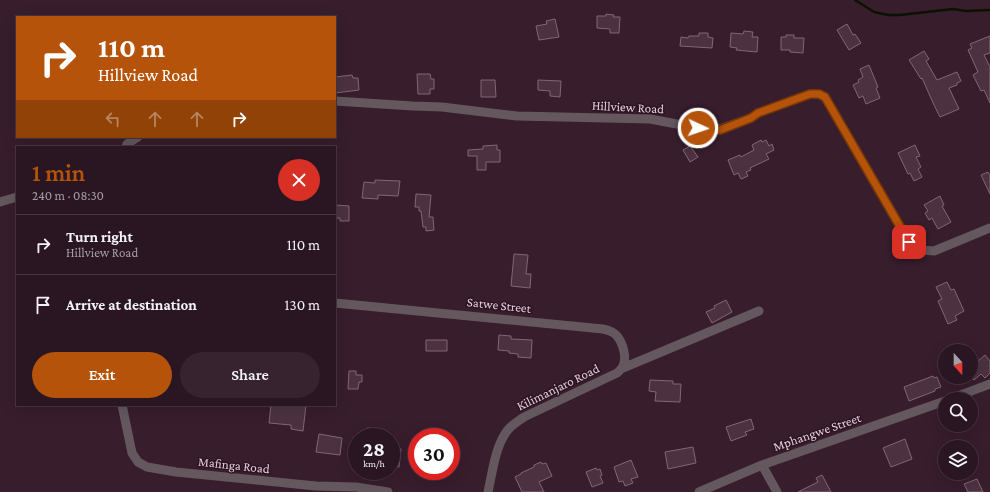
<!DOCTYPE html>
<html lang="en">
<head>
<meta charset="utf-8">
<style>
  :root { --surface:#2a1622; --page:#36232f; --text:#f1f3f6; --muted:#a59fa5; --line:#463540; --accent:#b45309 }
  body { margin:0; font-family:"Crimson Pro",serif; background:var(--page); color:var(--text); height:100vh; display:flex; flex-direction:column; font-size:15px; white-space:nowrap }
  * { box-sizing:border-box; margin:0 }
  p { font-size:13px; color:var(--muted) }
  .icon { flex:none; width:22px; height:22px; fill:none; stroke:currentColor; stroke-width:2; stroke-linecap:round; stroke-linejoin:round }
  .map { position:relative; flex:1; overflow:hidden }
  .panel { position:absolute; left:16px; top:146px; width:320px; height:260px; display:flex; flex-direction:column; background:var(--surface); border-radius:0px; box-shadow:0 4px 16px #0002,0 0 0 1px var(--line) }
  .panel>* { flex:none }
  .hud { position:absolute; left:16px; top:16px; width:320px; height:122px; border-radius:0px; box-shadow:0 4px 16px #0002,0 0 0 1px var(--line); background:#b45309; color:#fff; overflow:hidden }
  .needle { width:26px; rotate:159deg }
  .controls { position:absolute; left:938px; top:344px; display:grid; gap:8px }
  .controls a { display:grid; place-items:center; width:40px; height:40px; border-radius:50%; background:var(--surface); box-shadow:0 4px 16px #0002,0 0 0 1px var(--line); font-size:20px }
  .speed { position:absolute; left:348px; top:428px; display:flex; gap:8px; font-size:20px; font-weight:700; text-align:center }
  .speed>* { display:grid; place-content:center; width:52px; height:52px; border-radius:50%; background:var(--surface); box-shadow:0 4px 16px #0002,0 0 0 1px var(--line); line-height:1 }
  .speed small { font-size:10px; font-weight:400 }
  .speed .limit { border:6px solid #d22; background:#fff; color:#111 }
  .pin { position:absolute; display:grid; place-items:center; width:34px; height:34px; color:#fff; margin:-17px; border-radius:8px; box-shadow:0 2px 6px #0006 }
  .me { position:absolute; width:44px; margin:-22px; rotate:93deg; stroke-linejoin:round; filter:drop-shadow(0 0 3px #0008) }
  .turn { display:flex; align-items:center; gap:14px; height:84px; padding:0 16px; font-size:18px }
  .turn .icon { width:52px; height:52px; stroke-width:2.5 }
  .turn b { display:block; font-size:28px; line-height:34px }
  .lanes { display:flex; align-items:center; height:38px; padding:0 16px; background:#0003; justify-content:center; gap:20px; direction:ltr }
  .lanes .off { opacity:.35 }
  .round { display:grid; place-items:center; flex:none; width:42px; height:42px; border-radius:21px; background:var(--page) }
  .headline { display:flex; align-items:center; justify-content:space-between; height:68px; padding:0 16px }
  h1 { font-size:24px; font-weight:600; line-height:30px; color:var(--accent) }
  .action { display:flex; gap:8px; margin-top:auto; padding:8px 16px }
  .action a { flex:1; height:46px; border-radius:24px; background:var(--accent); color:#fff; font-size:16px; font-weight:600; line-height:46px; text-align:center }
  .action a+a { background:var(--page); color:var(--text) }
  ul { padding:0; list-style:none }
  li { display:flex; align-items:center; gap:12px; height:60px; padding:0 16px; border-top:1px solid var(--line) }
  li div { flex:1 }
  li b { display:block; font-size:15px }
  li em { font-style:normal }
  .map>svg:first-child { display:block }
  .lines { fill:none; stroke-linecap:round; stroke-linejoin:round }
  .stream { stroke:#0d1200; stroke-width:2.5 }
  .building { fill:#4c3241; stroke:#856477 }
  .minor { stroke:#64585e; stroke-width:9 }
  .route-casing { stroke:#753606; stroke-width:10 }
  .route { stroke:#b45309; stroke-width:7 }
  .labels { text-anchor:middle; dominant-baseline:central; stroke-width:3; stroke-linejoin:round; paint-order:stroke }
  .street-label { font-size:13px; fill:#e3d0da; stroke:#2d1323 }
</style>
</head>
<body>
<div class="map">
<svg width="990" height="492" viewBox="0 0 990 492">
  <rect width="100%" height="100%" fill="#381d2d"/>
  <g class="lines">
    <!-- stream -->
    <path class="stream" d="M855 0 874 12 888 15H900L953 9 966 11 990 10"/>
  </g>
  <!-- building -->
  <path class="building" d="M606 14 614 15 613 17H620L619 33H610V29L597 28V16H606Z
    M555 19 559 37 539 40 536 26 547 24 546 21Z
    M847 24 853 35 855 34 861 43 849 50 837 30Z
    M744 31 753 32 752 37H758L757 52 736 50 737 48 730 47 731 33 743 34Z
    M699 33H708V37L713 38 712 48 680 46 681 37 688 38 689 36H699Z
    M786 35H794V38H804L803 53 790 52V50H781V37H786Z
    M990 36V53L984 55 990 67V103L984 90 981 91 973 75 978 72 968 50 972 48 970 44Z
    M924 51 929 59 926 61 937 80 957 72 961 81 957 83V85L949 88 959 109 940 117 934 105 922 78 921 79 909 60Z
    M869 65 878 87 876 88 880 98 866 104 863 96 859 98 853 85 859 82 858 80 863 77 860 69Z
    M417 74H430L431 79H434V89H430V94H418Z
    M352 75 353 78H358L359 90 335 93V77Z
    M481 80H495L496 97H481Z
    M538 80 561 81 560 97 550 96V91L538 90Z
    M761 140 762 142 766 140 769 146 772 144 774 150 766 154 769 159 750 168 751 170 746 172 748 176 741 179 738 173 734 175 728 160 740 155 741 157 754 150 752 145Z
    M497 145V150H500V162H486V170H477V156H468V150L483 149V146Z
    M915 145 920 156 916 157 921 167 918 169 922 177 914 181 910 173 908 174 898 153Z
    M690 146 698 157 690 162 683 150Z
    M988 172 990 176V194L981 175Z
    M375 180 400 181 398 196 378 195V199L362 198 364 182 375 183Z
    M416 194 431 195 429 217H433L434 230 426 231V227H423L421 211H419V207H415Z
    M940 196 944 205 942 206 951 222 938 229 932 218 929 220 925 213 928 211 924 205Z
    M335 205 349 206V221H340V218H335Z
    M514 254 528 255 526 274H531L530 288 511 286Z
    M947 282 951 290 954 289 964 311 955 316 957 320 948 324 938 301 942 299 936 287Z
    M726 300 732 312 712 323 706 312 715 308 714 306Z
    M499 335 511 336V339L532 340 531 358 518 357V354L509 353V351L498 350Z
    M426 340H447V351H426Z
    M985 355 990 361V373L985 378 981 374 974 380 971 377V367Z
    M349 371H356V375H362V382H359L358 389H348Z
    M933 376 934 378 937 377 941 387 935 389V391L909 401 904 387Z
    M650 380 673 381V384H681L680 402 655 401 656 392 649 391Z
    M271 405H306L303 431 291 429V425L269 423Z
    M751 419 754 429 745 432 747 435 731 441 726 427Z
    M367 428 383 430V437H366Z
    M319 434 342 438 340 455 316 452Z
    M905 439 912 459 891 467 883 448Z
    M693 447 696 463 668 469 665 452Z
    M391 448 401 449 399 467 391 466 392 459H391Z
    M631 460 638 477 631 479 633 483 625 486 623 481 619 482 614 467Z
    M541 462 542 464 546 463 552 476 539 482 544 492H522L515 477 521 474V473L534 467V465Z
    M596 468 597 470 600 469 602 475 600 476 603 483 592 487 586 472Z
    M822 475 831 492H798L818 482 816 478Z
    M977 479 983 492H968L964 484Z"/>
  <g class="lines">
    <!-- minor -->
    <path class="minor" d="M335 101 413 106 442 107 517 116 650 119 698 128 720 129 751 118 758 113 810 94H819L825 97 909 242 921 250 934 251 990 228
      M126 147 127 144 138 137
      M0 202 17 197
      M335 303 603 329C608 330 614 332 617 336 623 343 627 358 623 366 622 369 619 371 617 373L524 417C517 422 509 426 505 434 495 449 492 474 488 492
      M623 368 759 311
      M950 399 990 384
      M122 405 132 453 138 462 147 467 176 472 316 486 356 487 388 492
      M762 465 777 492
      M699 492 762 465 945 401"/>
  </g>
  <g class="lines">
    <!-- route casing -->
    <g class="route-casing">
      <path id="route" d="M698 128 720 130 751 118 758 113 810 94H819L825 97 909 242"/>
    </g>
    <!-- route -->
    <use href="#route" class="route"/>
  </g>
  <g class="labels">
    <!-- street labels -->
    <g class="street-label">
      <text transform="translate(628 107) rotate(3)">Hillview Road</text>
      <text transform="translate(499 305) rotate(6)">Satwe Street</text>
      <text transform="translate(558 387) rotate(-26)">Kilimanjaro Road</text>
      <text transform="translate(817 432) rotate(-19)">Mphangwe Street</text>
      <text transform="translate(234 465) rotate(6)">Mafinga Road</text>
    </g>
  </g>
</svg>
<div class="controls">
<a><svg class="needle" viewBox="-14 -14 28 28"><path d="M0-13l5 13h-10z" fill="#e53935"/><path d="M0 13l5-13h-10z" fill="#a59fa5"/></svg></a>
<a><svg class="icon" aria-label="search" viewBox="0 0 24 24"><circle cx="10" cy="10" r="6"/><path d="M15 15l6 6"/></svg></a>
<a><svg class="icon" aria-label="layers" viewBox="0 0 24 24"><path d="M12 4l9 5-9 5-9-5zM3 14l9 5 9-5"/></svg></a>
</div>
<div class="speed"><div>28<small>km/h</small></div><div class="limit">30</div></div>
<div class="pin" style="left:909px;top:242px;background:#d93025"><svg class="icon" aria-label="arrive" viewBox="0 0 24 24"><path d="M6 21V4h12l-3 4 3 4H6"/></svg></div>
<svg class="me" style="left:698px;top:128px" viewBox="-20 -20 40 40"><circle r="17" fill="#b45309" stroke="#fff" stroke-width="3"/><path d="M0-11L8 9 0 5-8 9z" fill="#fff"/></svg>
<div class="hud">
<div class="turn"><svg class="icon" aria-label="right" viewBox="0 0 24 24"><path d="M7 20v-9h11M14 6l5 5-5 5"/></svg><div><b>110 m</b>Hillview Road</div></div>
<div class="lanes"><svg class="icon off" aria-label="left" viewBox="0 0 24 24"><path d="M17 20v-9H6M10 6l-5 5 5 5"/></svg><svg class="icon off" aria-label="ahead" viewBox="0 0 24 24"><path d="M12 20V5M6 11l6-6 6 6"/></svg><svg class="icon off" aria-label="ahead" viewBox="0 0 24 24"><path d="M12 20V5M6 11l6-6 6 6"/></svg><svg class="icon" aria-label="right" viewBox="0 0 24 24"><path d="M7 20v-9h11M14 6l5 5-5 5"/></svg></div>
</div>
<section class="panel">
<div class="headline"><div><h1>1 min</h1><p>240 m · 08:30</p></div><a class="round" style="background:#d93025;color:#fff"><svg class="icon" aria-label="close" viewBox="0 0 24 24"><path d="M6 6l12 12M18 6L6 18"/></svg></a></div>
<ul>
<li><svg class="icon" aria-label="right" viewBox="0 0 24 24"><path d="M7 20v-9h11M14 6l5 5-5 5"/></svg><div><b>Turn right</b><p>Hillview Road</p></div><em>110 m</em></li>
<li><svg class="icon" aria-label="arrive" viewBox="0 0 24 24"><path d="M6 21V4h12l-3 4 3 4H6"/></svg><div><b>Arrive at destination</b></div><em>130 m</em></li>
</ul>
<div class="action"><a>Exit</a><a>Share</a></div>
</section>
</div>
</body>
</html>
